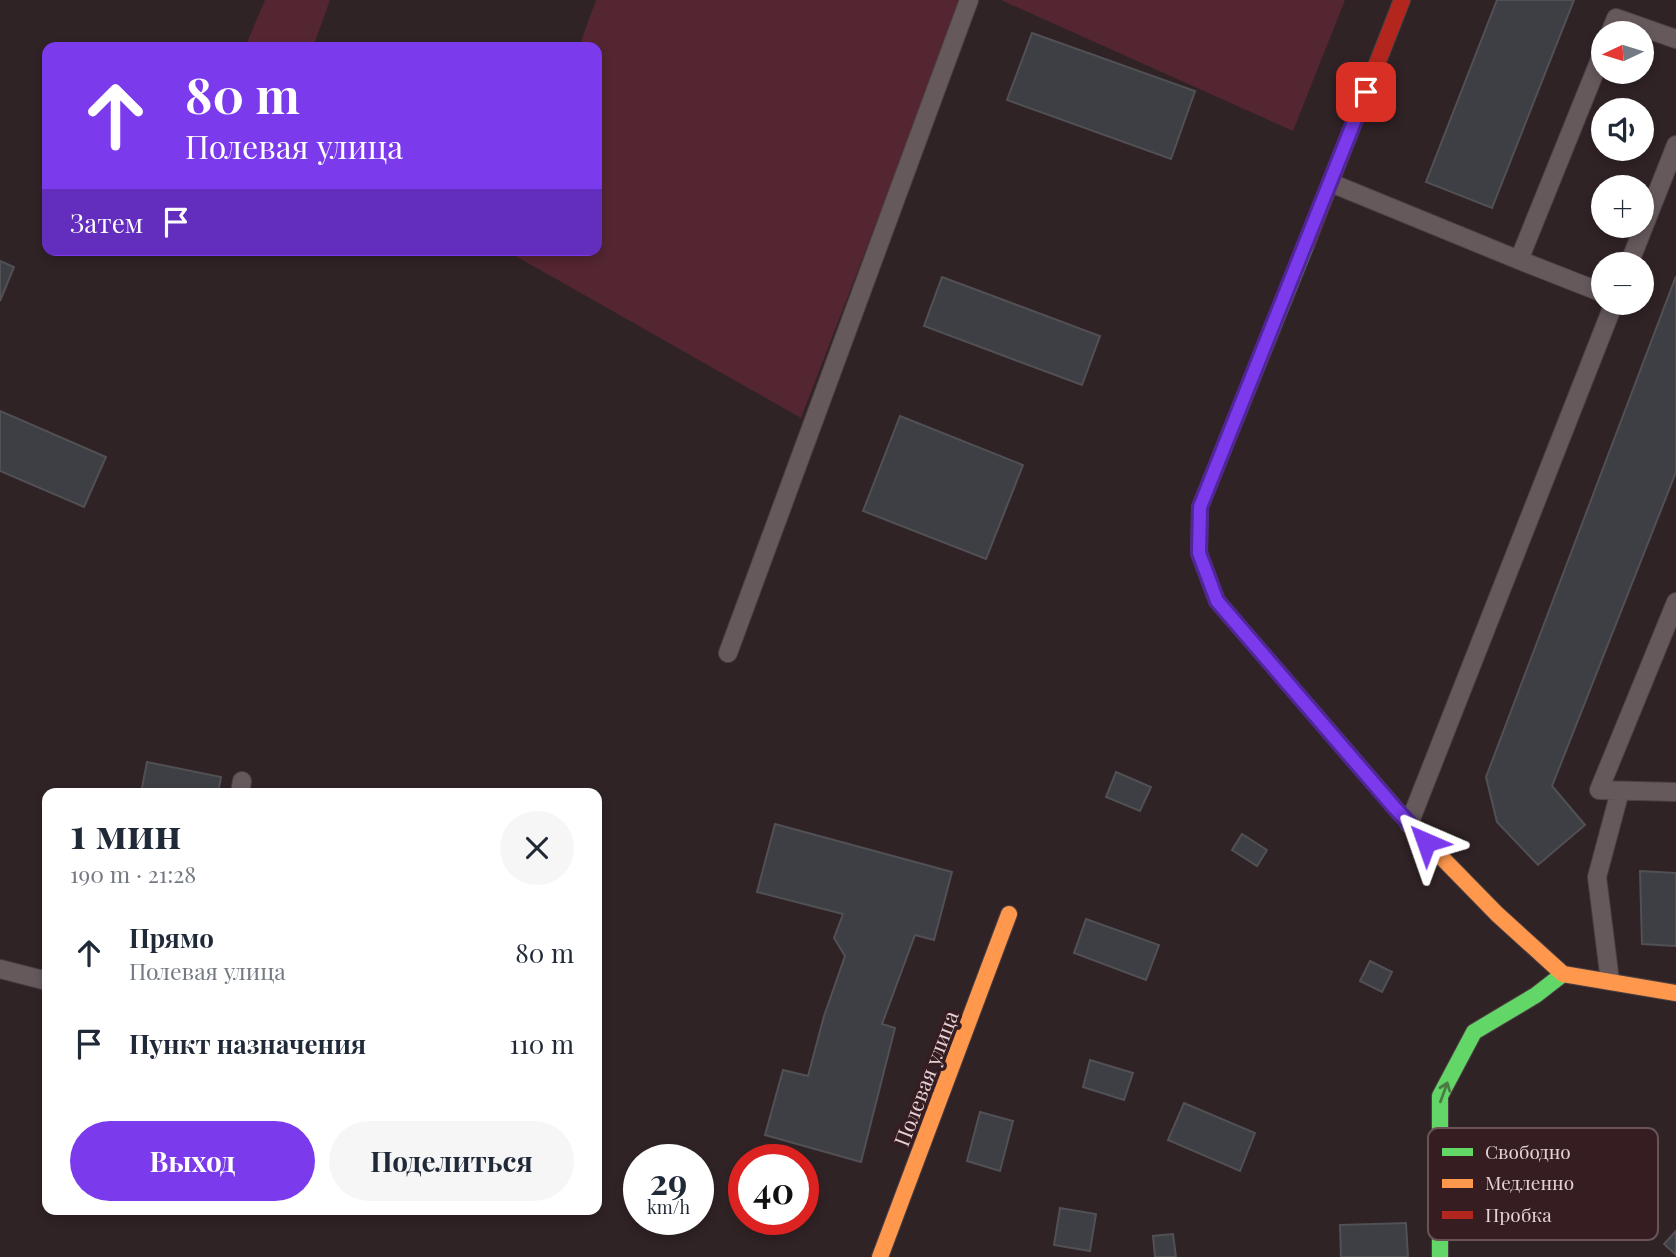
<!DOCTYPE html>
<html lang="ru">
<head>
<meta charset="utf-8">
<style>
  :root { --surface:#fff; --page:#f6f6f7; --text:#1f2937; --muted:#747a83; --accent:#7c3aed }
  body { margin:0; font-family:"Playfair Display",serif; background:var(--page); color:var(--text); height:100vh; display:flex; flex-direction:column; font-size:26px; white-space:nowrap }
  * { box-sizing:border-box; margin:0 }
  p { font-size:23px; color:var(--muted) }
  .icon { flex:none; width:38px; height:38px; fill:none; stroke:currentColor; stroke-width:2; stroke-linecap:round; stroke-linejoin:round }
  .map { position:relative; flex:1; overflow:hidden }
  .panel { position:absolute; left:42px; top:788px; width:560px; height:427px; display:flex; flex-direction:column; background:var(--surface); border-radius:14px; box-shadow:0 4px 10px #0003 }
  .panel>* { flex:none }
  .guide { position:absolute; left:42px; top:42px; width:560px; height:214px; border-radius:14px; box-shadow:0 4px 10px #0003; background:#7c3aed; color:#fff; overflow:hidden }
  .needle { width:46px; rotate:266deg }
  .fabs { position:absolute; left:1591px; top:21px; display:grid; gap:14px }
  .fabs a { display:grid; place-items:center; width:63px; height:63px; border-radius:50%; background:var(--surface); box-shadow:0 4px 10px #0003; font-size:35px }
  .speed { position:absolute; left:623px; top:1144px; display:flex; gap:14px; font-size:35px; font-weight:700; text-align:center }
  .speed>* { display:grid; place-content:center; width:91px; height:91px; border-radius:50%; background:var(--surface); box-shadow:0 4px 10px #0003; line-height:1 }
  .speed small { font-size:18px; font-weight:400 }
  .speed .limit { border:10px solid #d22; background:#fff; color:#111 }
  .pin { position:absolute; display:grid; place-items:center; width:60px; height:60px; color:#fff; margin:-30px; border-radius:14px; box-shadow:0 4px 10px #0006 }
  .me { position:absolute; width:77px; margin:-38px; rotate:317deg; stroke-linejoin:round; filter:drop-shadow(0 0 5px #0008) }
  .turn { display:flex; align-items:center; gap:24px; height:147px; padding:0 28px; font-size:32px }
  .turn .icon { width:91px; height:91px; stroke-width:2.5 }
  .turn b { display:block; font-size:49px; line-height:60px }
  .then { display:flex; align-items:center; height:66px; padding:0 28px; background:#0003; gap:14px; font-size:26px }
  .round { display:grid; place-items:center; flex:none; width:74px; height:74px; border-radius:37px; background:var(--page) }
  .head { display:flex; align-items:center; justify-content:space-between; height:119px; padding:0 28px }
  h1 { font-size:42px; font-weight:700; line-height:52px }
  .cta { display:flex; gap:14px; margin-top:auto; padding:14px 28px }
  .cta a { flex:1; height:80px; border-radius:42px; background:var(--accent); color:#fff; font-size:28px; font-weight:700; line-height:80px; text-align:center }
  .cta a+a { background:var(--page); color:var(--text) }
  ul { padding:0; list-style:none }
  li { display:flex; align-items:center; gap:21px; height:91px; padding:0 28px }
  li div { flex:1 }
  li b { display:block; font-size:26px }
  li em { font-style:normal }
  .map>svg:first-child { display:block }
  .green { fill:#542631 }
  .building { fill:#3e3f44; stroke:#515054; stroke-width:2 }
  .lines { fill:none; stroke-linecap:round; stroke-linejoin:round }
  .lane-casing { stroke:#4c4043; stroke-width:20 }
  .fast-casing { stroke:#4c4043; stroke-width:18 }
  .slow-casing { stroke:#4c4043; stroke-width:18 }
  .jam-casing { stroke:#4c4043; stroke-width:18 }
  .lane { stroke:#65595c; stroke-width:18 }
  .fast { stroke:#63d668; stroke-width:16 }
  .slow { stroke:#ff974d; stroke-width:16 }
  .jam { stroke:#b3261e; stroke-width:16 }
  .oneway { stroke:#4c7a45 }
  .route-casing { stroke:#51269a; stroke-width:18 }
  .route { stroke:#7c3aed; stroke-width:12 }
  .labels { text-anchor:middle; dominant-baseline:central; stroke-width:7; stroke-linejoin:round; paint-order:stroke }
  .street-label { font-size:21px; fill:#e3d1d4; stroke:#361d22 }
  .key { fill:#361d22; stroke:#6a5357; stroke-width:2 }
  .key-label { font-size:19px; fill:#e3d1d4 }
</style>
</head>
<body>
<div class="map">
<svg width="1676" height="1257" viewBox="0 0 1676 1257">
  <rect width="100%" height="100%" fill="#302326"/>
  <!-- green -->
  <path class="green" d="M265 0H330L313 47H245Z
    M596 0H962L801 418 505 250H597V47H579Z
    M1001 0H1345L1293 131Z"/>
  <!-- building -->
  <path class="building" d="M1497 0H1574L1492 208 1426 182Z
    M1032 33 1195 91 1171 159 1007 100Z
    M0 261 14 267 0 301Z
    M1676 276V472L1552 786 1585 825 1538 865 1497 822 1486 777Z
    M942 277 1100 336 1082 385 924 326Z
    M0 411 106 457 84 507 0 471Z
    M900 416 1023 465 986 559 863 511Z
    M147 762 221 777 218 793H141Z
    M1116 772 1151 787 1140 811 1106 797Z
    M775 824 952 872 934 940 915 935 882 1024 895 1028 861 1162 765 1135 783 1070 808 1076 824 1016 845 956 834 938 843 914 757 892Z
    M1242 834 1267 850 1257 866 1232 850Z
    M1640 871 1676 873V946L1642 944Z
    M1086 919 1159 945 1146 980 1074 953Z
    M1370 961 1392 972 1382 992 1360 981Z
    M1090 1060 1133 1073 1124 1100 1083 1087Z
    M1184 1103 1255 1133 1240 1171 1168 1140Z
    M980 1112 1013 1121 1000 1171 967 1161Z
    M1060 1208 1096 1214 1090 1251 1054 1245Z
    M1406 1223 1408 1257H1341L1340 1225Z
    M1676 1231V1255L1664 1244Z
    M1173 1234 1176 1257H1155L1153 1236Z"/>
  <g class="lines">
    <!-- lane casing -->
    <g class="lane-casing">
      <path id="lane" d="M1610 33 1616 18 1676 39
        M1603 52 1519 260 1603 293
        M1331 183 1519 260
        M1629 264 1676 145
        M1676 602 1599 790 1676 792
        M728 653 969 0
        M240 793 242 781
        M1409 824 1614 303
        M0 969 47 981
        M1610 981 1597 877 1620 791"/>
    </g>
    <!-- fast casing -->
    <g class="fast-casing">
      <path id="fast" d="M1230 616 1217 601 1199 553 1200 507 1306 245
        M1440 1257V1096L1474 1032 1536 995 1563 974"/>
    </g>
    <!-- slow casing -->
    <g class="slow-casing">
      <path id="slow" d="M1230 616 1409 824 1497 914 1563 974 1676 993
        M880 1257 1009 914"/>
    </g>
    <!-- jam casing -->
    <g class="jam-casing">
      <path id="jam" d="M1306 245 1402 0"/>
    </g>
    <!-- lane -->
    <use href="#lane" class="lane"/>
    <!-- fast -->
    <use href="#fast" class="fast"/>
    <!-- slow -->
    <use href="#slow" class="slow"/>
    <!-- jam -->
    <use href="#jam" class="jam"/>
  </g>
  <!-- one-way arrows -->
  <defs><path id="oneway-shaft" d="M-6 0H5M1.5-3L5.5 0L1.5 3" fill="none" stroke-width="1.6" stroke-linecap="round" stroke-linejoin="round" transform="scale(1.75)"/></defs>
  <use class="oneway" href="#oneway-shaft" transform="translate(1444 1092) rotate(-70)"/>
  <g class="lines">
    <!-- route casing -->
    <g class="route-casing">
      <path id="route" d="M1366 92 1200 507 1199 553 1217 601 1394 807 1426 842"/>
    </g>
    <!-- route -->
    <use href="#route" class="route"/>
  </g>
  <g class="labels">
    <!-- street labels -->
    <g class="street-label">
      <text transform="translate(925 1078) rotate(-69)">Полевая улица</text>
    </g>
  </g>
  <!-- legend -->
  <rect x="1428" y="1128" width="230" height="112" rx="10" class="key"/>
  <rect x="1442" y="1148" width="31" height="8" fill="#63d668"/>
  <rect x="1442" y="1179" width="31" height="9" fill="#ff974d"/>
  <rect x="1442" y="1211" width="31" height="8" fill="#b3261e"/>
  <g class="key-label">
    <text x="1485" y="1159">Свободно</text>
    <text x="1485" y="1190">Медленно</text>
    <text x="1485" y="1222">Пробка</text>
  </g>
</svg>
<div class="fabs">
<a><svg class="needle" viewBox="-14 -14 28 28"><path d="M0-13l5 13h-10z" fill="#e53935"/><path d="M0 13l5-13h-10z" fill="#747a83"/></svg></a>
<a><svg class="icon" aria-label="sound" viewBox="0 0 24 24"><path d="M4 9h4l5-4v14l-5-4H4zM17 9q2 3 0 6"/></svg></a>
<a>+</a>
<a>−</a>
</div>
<div class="speed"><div>29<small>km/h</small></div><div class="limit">40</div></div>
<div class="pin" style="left:1366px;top:92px;background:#d93025"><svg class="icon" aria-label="arrive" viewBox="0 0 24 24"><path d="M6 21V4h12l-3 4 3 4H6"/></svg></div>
<svg class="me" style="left:1426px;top:842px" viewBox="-20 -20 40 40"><path d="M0-17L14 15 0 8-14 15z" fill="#7c3aed" stroke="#fff" stroke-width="4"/></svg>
<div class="guide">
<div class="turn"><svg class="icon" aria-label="ahead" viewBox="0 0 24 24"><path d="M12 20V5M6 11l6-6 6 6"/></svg><div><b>80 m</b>Полевая улица</div></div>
<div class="then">Затем<svg class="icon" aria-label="arrive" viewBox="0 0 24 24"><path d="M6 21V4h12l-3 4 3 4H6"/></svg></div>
</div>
<section class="panel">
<div class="head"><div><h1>1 мин</h1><p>190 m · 21:28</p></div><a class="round"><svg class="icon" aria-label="close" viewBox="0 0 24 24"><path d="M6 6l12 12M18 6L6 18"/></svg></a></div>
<ul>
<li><svg class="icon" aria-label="ahead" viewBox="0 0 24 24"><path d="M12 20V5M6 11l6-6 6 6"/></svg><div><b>Прямо</b><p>Полевая улица</p></div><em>80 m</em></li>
<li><svg class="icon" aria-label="arrive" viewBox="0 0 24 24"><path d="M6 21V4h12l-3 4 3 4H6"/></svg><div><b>Пункт назначения</b></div><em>110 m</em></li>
</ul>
<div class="cta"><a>Выход</a><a>Поделиться</a></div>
</section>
</div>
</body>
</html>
